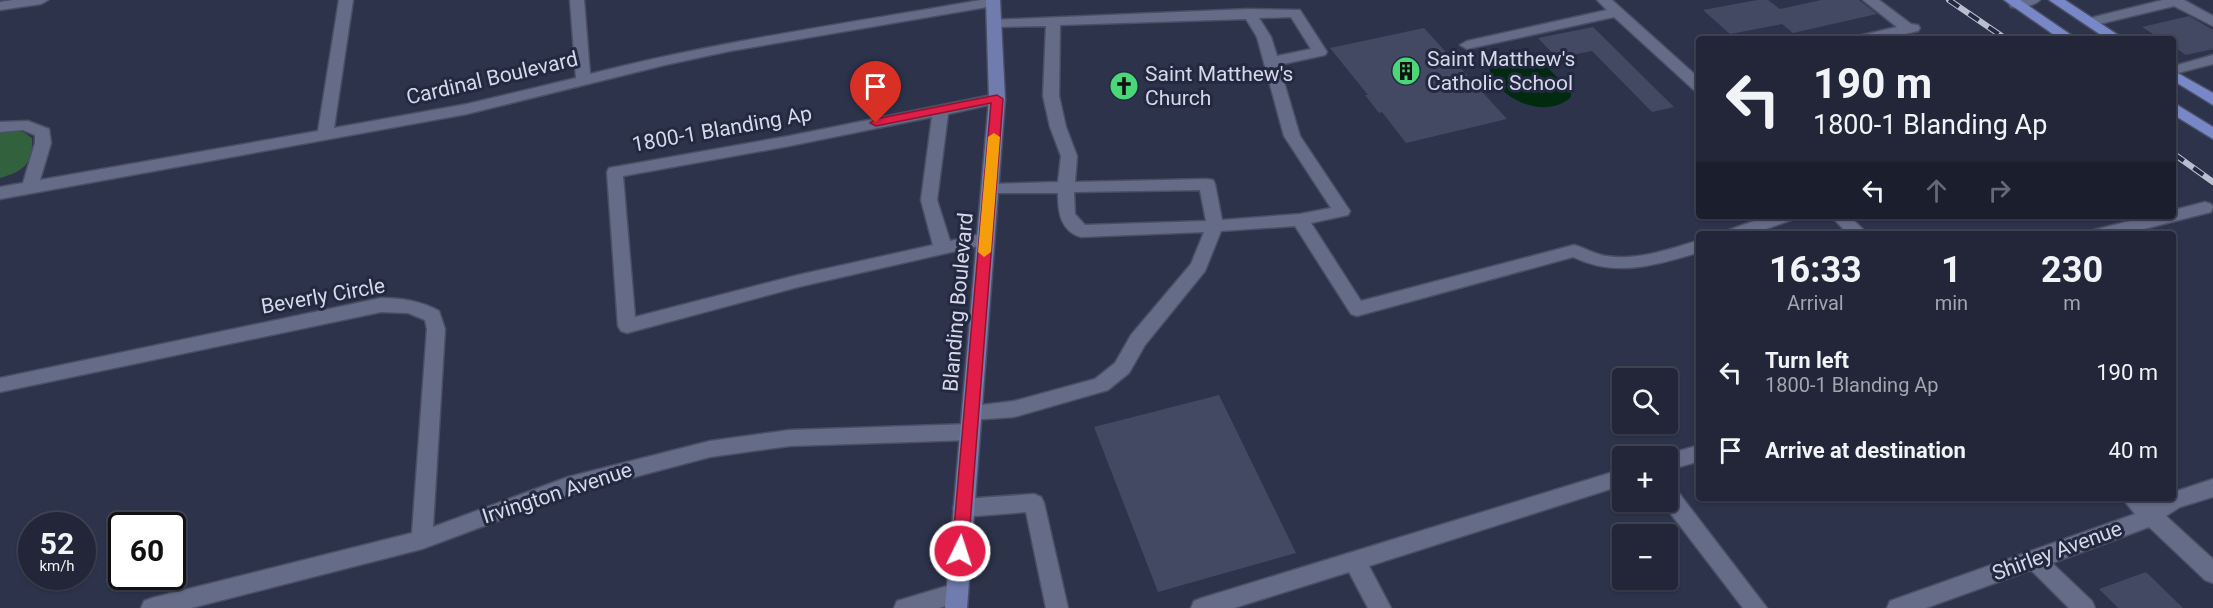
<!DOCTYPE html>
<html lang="en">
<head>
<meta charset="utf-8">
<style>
  :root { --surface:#222638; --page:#2e3243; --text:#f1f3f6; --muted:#a2a5ae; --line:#3f4353 }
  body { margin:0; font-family:Roboto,sans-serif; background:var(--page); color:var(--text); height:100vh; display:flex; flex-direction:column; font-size:22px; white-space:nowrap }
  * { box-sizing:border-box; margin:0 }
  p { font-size:20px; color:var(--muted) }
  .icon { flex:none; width:33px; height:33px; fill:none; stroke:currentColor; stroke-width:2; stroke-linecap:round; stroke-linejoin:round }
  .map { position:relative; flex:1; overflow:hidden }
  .side { position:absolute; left:1696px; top:231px; width:480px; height:270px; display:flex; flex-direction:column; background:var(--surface); border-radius:6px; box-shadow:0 2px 4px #0004,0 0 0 2px var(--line) }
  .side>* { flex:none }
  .banner { position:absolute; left:1696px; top:36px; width:480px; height:183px; border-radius:6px; box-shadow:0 2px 4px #0004,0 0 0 2px var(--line); background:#222638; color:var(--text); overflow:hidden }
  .controls { position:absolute; left:1612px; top:368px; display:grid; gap:12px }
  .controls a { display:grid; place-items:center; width:66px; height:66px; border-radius:6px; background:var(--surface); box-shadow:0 2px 4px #0004,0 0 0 2px var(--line); font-size:30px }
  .speed { position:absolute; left:18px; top:512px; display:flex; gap:12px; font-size:30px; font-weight:700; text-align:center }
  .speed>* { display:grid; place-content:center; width:78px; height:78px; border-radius:50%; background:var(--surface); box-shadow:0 2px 4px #0004,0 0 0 2px var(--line); line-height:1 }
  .speed small { font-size:15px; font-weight:400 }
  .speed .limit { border:3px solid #111; border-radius:9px; background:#fff; color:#111 }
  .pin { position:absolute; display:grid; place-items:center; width:51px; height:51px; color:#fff; margin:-62px -26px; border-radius:50% 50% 50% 0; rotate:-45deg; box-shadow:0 0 6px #0007 }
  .pin .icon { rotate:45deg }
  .me { position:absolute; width:66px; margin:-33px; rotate:4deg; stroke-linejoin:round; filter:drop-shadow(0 0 4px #0008) }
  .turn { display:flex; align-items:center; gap:21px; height:126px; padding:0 18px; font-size:27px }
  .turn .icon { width:78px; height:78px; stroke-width:2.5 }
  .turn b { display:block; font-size:42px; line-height:51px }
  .lanes { display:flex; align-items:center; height:57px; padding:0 18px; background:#0003; justify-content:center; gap:30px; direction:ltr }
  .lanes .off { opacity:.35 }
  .eta { display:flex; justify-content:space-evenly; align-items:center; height:102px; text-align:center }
  .eta b { font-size:36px; font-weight:700; line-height:42px }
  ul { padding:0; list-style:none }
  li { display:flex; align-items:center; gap:18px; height:78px; padding:0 18px }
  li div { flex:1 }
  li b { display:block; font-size:22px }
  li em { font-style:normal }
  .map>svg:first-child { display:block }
  .green { fill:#32613e }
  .water { fill:#002b0e }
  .building { fill:#434963 }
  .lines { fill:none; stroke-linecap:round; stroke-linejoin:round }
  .minor-casing { stroke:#4a4f64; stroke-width:3 }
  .major-casing { stroke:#4a4f64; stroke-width:3 }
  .highway-casing { stroke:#4a4f64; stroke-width:3 }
  .minor { fill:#656c88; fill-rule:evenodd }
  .major { fill:#707cae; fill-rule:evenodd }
  .highway { fill:#7887c8; fill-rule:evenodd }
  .rail-casing { stroke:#babfd0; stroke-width:6 }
  .rail { stroke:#232941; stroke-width:4; stroke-dasharray:12; stroke-linecap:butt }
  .route { fill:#e11d48; stroke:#92132f; stroke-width:1.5 }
  .slow { fill:#f59e0b }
  .labels { text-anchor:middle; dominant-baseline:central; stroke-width:6; stroke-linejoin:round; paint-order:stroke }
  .poi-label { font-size:21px; fill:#d4d8e8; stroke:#232941; text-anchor:start }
  .street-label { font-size:21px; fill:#d4d8e8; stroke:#232941 }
</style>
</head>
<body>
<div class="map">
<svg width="2213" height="608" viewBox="0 0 2213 608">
  <rect width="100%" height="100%" fill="#2d334b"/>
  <!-- green -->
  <path class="green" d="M6 131 23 132 32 138C33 164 24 171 0 178V132Z"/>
  <!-- water -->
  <path class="water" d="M1528 59 1544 64 1571 91V97C1546 121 1496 99 1489 68L1492 65Z"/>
  <!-- building -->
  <path class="building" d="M1757 0H1768L1780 9 1821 0H1859L1877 14 1793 33 1782 24 1730 34 1703 10Z
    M2189 16 2213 30V49L2186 55 2174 47V39H2161L2142 27Z
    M1593 27 1674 107 1652 112 1592 51 1557 58 1538 38Z
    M1424 28 1507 119 1406 143 1382 112 1379 113 1365 95H1368L1330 48Z
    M1219 395 1296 553 1158 592 1094 427Z
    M2146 572 2183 608H2118L2099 589Z"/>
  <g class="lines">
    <!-- minor casing -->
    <g class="minor-casing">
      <path id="minor" d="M13 0H48L41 4 0 10V2Z
        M339 0H353L334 128 467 104 576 78 570 0H584L590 74C719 41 850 23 981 0H999L1000 2 993 6 730 51 665 65 467 114 0 199V187L23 183 35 143V135L23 130 0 132V122L28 121 49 129 51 143 40 180 318 131Z
        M1597 0H1612L1700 79V92L1695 91 1614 17 1467 49 1460 45 1467 41 1607 10Z
        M1863 0H1879L1911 24 1918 25 1920 28 1918 31 1882 39H1856L1858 36 1897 27Z
        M2015 0H2040C2034 6 2019 9 2011 7L2009 4Z
        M2163 0H2184L2213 16V26L2174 6 2091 26 2084 22 2086 19Z
        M1249 9 1300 10 1327 52 1325 55 1279 65 1300 136 1350 211 1348 215 1311 223 1361 301 1574 245C1585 248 1594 254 1606 256 1637 261 1670 249 1700 240V252C1656 265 1616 278 1573 257L1357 316 1351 314 1295 226 1221 231 1205 271 1145 345 1129 373 1108 390 1014 417 972 420 965 417 962 412 965 407 1014 401 1095 379 1115 363 1131 335 1191 264 1204 232 1081 237C1060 231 1058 211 1058 193H984L982 189 984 185 990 184 1058 182 1061 156 1050 127 1043 96 1046 26 995 27 988 23 990 20ZM1291 17 1311 49 1277 56 1271 37 1259 18ZM1246 19 1257 37 1284 136 1331 208 1300 214 1222 220 1215 184 1213 180 1207 179 1075 182 1077 156 1066 127 1059 96 1060 25ZM1200 190 1206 221 1085 225 1075 214 1074 192Z
        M2213 55V64L2174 74V66Z
        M997 94 1005 99 1002 102 948 114 937 200 950 241 985 233 991 235 994 239 991 243 798 287 627 333 621 331 618 326 607 172 609 168 789 136ZM932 117 921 200 933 245 798 275 635 317 623 176 789 146Z
        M2205 202 2211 204 2213 207 2211 212 2124 234H2091L2094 230 2150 216H2174V210Z
        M1768 216H1793L1791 220 1752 234H1726L1729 230Z
        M1831 216H1849L1868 234H1848Z
        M381 298C402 298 421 301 439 311L445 329 433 527 568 477 710 441 790 430 970 424 977 426 980 432 977 438 970 440 790 446 710 457 570 494 422 549 191 608H141L144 601 152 598 412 533 427 329 425 320 408 313 381 312 0 392V378Z
        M1700 445V461L1668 470V456H1661Z
        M1623 469V485L1369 566 1391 608H1368L1349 572 1234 608H1191L1194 601 1202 598Z
        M2213 479V497L2180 507 2166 516 2213 559V583L2205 580 2149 527 2052 563 2092 601 2095 608H2069L2031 570 1926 608H1887L1890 601 2135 514 2122 498H2146L2152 503 2161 498H2174V492Z
        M1668 485 1675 488 1767 608H1743L1661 501H1668Z
        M1034 494 1041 497 1044 503 1068 608H1046L1026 512 963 517 956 514 953 508 956 502 963 499Z
        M957 583 965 586 968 593 965 600 939 608H894L897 601Z"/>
    </g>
    <!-- major casing -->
    <g class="major-casing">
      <path id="major" d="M986 0H1000L1005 99 967 608H945L989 99Z"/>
    </g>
    <!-- highway casing -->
    <g class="highway-casing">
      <path id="highway" d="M2004 0H2020L2077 39H2060Z
        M2049 0H2065L2124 39H2107Z
        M2174 71 2213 93V105L2174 81Z
        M2174 103 2213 127V139L2174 115Z"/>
    </g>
    <!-- minor -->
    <use href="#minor" class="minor"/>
    <!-- major -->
    <use href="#major" class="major"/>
    <!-- highway -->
    <use href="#highway" class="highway"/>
    <!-- rail casing -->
    <g class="rail-casing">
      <path id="rail" d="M1949 0 2006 39
        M2174 154 2213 182"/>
    </g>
    <!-- rail -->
    <use href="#rail" class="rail"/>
  </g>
  <!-- route -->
  <path class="route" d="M997 95 1003 99 968 551 966 556 960 558 954 556 952 551 991 103 876 126 870 123 876 119Z"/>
  <!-- slow -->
  <path class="slow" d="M994 133 1000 137 991 252 984 257 978 252 988 137Z"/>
  <!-- icons -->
  <defs>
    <g id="building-disc" transform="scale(1.5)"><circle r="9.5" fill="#49d778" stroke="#232941"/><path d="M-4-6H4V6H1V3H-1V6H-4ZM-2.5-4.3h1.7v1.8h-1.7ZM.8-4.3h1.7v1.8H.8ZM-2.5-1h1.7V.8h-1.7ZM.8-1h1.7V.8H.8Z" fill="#111"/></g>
    <g id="church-disc" transform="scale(1.5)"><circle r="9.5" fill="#49d778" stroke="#232941"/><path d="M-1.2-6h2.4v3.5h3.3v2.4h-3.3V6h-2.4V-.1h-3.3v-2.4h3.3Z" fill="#111"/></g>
  </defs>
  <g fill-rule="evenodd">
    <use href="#building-disc" x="1406" y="71"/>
    <use href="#church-disc" x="1124" y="86"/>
  </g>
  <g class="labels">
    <!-- poi labels -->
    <g class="poi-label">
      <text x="1427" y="59">Saint Matthew's<tspan x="1427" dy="24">Catholic School</tspan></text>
      <text x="1145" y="74">Saint Matthew's<tspan x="1145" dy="24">Church</tspan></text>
    </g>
    <!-- street labels -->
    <g class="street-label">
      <text transform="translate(492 78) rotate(-13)">Cardinal Boulevard</text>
      <text transform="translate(722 129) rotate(-10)">1800-1 Blanding Ap</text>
      <text transform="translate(323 296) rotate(-10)">Beverly Circle</text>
      <text transform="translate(958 302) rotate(-85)">Blanding Boulevard</text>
      <text transform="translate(557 493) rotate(-18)">Irvington Avenue</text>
      <text transform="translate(2057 551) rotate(-20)">Shirley Avenue</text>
    </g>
  </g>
</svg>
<div class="controls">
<a><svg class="icon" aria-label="search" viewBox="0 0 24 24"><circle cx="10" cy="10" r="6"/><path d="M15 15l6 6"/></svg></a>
<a>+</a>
<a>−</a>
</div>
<div class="speed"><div>52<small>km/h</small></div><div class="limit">60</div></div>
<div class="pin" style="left:876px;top:123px;background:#d93025"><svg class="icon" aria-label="arrive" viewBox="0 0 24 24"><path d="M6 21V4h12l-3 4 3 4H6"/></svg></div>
<svg class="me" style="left:960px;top:551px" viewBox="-20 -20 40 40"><circle r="17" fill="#e11d48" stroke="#fff" stroke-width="3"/><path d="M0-11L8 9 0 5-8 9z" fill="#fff"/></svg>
<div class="banner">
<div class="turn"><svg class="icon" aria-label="left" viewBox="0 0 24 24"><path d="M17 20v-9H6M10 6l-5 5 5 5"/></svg><div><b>190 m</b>1800-1 Blanding Ap</div></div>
<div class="lanes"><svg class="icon" aria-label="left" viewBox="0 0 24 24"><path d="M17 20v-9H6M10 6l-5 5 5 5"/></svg><svg class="icon off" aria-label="ahead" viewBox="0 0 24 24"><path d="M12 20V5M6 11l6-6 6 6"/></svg><svg class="icon off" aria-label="right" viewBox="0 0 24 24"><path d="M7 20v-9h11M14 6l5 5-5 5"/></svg></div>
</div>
<section class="side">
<div class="eta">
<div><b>16:33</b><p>Arrival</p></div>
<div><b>1</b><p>min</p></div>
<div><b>230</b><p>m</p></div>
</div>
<ul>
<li><svg class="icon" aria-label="left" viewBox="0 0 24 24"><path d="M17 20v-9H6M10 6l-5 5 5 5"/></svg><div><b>Turn left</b><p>1800-1 Blanding Ap</p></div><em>190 m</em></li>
<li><svg class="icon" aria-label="arrive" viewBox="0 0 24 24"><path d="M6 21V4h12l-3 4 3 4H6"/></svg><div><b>Arrive at destination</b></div><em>40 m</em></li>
</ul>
</section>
</div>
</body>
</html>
